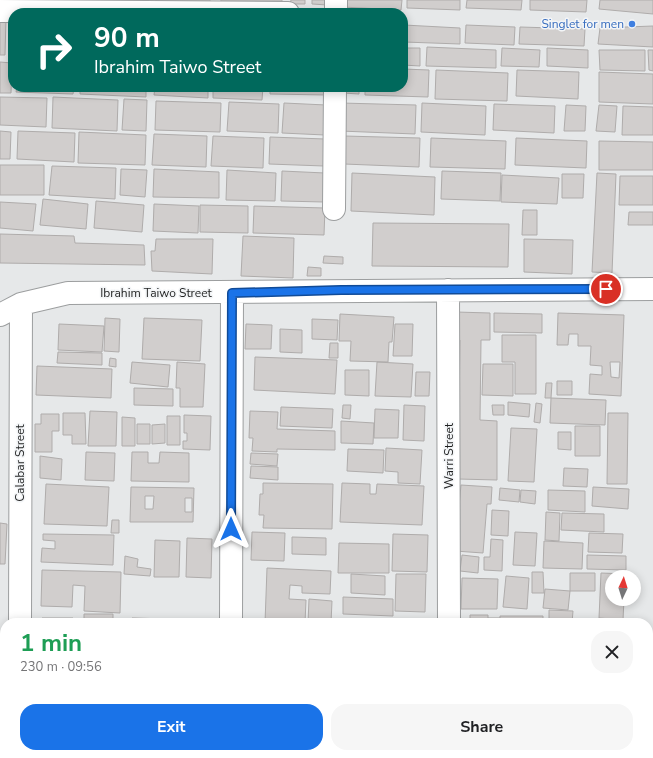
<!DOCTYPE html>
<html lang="en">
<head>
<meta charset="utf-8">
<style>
  :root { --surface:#fff; --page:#f6f6f6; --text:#202124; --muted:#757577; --accent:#1a73e8 }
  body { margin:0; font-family:"Nunito Sans",sans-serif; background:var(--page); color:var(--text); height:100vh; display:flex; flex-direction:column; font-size:15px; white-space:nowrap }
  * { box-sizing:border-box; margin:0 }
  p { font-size:13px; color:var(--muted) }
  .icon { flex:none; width:22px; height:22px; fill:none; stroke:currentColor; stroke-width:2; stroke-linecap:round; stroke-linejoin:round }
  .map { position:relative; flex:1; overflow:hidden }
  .drawer { position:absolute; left:0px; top:618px; width:653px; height:140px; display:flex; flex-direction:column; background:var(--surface); border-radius:16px 16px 0 0; box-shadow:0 2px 10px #0003 }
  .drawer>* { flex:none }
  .guide { position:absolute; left:8px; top:8px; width:400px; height:84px; border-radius:16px; box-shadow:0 2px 10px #0003; background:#00695c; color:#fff; overflow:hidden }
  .needle { width:26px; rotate:4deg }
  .tools { position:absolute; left:605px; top:570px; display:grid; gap:8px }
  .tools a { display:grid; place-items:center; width:36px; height:36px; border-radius:50%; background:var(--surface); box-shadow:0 2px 10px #0003; font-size:20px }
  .pin { position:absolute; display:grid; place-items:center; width:34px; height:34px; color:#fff; margin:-17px; border:2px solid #fff; border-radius:50%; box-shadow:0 1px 4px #0007 }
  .me { position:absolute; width:44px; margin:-22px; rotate:0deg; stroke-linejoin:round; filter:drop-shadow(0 0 3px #0008) }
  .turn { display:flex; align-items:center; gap:14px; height:84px; padding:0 20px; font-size:18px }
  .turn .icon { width:52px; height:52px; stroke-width:2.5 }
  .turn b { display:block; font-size:28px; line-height:34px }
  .round { display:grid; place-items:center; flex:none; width:42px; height:42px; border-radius:16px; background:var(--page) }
  .summary { display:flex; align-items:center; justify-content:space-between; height:68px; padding:0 20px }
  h1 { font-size:24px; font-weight:700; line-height:30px; color:#1e9e55 }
  .button { display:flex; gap:8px; margin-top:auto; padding:8px 20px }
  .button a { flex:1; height:46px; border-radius:16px; background:var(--accent); color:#fff; font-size:16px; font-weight:700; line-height:46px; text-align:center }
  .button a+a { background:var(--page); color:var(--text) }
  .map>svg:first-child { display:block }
  .building { fill:#d1cecd; stroke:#afacab; fill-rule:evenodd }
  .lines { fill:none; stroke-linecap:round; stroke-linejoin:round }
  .minor-casing { stroke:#9c9e9f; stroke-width:24 }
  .minor { stroke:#fff; stroke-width:22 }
  .route-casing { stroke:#114b97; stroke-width:10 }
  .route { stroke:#1a73e8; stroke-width:7 }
  .shop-dot { fill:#3f7fe0; stroke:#f3f5f7; stroke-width:1.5 }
  .labels { text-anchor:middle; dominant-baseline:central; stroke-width:3; stroke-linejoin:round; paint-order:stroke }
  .shop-label { font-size:12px; fill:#366cbe; stroke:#f3f5f7; text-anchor:end }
  .street-label { font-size:12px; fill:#1f2020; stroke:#f3f5f7 }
</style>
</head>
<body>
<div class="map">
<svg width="653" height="758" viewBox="0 0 653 758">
  <rect width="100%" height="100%" fill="#e6e8e9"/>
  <!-- building -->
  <path class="building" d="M156 0H210V7L155 5Z
    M221 0H282V7L220 8Z
    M291 0H305V4H290Z
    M312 0H327V5L312 4Z
    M342 0H402L401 10 342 7Z
    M407 0H460V10L407 8Z
    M467 0H522L521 10 466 8Z
    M530 0H587L586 12 530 10Z
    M600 0H653V14L599 9Z
    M0 18H6L5 55H0Z
    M404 25 460 28V44L404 42Z
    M466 25 515 27 514 45 465 43Z
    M653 26V47L598 44 600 28Z
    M520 27 585 29 584 46 519 44Z
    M427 47 496 50V68L426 66Z
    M403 48H420V66L403 65Z
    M502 48 540 50 539 67 501 66Z
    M547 48 588 50V68L547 66Z
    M599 50H645V71L600 70Z
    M648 50H653V71L649 70Z
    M0 62 12 63 11 93H0Z
    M403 69 429 70 428 97 365 95V87H403Z
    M436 70 508 73 507 101 435 99Z
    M517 70 579 72 578 99 516 96Z
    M599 72 653 74V104L599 102Z
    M17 87H74L73 94 16 92Z
    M80 87H146V97L80 94Z
    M155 87H208V98L154 95Z
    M213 87H263L262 100 213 98Z
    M270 87H326V95L270 94Z
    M343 87H359V94L343 93Z
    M0 97 47 98 46 127 0 125Z
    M53 97 118 100 117 131 52 128Z
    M124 99 147 100 146 131 122 130Z
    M156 101 221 103 220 132 155 130Z
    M229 102 279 104 278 133 227 131Z
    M284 103 326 105 325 135 282 133Z
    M341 103 416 105 415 134 340 131Z
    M422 103 486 106 485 135 421 132Z
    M494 104 555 106 554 133 493 130Z
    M566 105 586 106 585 131H564Z
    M599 105 617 106 615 132 596 131Z
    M623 106 653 107V135H622Z
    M0 131 11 132 10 159H0Z
    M18 131 75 133 74 162 17 159Z
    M79 132 146 135 145 165 78 163Z
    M154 134 207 136 206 167 152 165Z
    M213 136 264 138 263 168 211 166Z
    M344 136 420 138 419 167 344 164Z
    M270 137 325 139 324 166 269 164Z
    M431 138 506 141 505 169 430 167Z
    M516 138 587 141 586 168 515 165Z
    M599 141 653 142V170H599Z
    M0 165H44V195H0Z
    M52 166 116 168 115 199 49 195Z
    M121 169 147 170 145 197 120 195Z
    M154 169 219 172V198L153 197Z
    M227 170 276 173 275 201 226 200Z
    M282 171 325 173 324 202 281 201Z
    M442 171 501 173 500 201 441 199Z
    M352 173 435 177 434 215 351 211Z
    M597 173 616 174 612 273 592 272Z
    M562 174H584L583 198H562Z
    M502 175 559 178 557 204 501 202Z
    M620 176H653V205H619Z
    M43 199 88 204 86 229 40 225Z
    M96 201 144 205 142 232 94 228Z
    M0 202 36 204 33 231 0 228Z
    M154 204 199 206 198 233 153 231Z
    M200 205 248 206V233L200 232Z
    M254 206 325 208 324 235 253 233Z
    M523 210H537V235H522Z
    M629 212H653V225H628Z
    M373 223 509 224 508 267 372 266Z
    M0 234 74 236 75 243 144 245 145 265 0 263Z
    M243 236 294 238 293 278 241 276Z
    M156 239H213L212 274 152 271 151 251H155Z
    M524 239 573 240 572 274 524 272Z
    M324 256 343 257V264L323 263Z
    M308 267 321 268V276H307Z
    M456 312 490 313V340H481L480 420 497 421V480L458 479 460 340H456Z
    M494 313 542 314V333L494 332Z
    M558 313 624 315 621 396 589 394 590 374 602 375V366L590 365 591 346H578V334H569L568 345H557ZM610 362H620L619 378 611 377Z
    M340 314 394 317 392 342H389L388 362 350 361 351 341H339Z
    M105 318 120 319 119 352 104 351Z
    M144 318 202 320 200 361 142 359Z
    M312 319 338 320 337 340 312 339Z
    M59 324 104 326 102 352 58 350Z
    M246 324 272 325 271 349H245Z
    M395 324H413L412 356H393Z
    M280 329 302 330V353L280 352Z
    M502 335H536V394H515V362H502Z
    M330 343H338V358H329Z
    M58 352 102 353V365L57 363Z
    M255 357 337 360 335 394 254 390Z
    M110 358 116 359V367L109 366Z
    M132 362 170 365 168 387 130 383Z
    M177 362 205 364 203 407H180V388H176Z
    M377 362 413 364 411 397 375 396Z
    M483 364H513V396L482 395Z
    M37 366 112 369 111 398 36 395Z
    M345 370H369V396L345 395Z
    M416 372H430L429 396H415Z
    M557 381H572V395H557Z
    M546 383H552L551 398H545Z
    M134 388 173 389V406L134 405Z
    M551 398 606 400 605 425 550 423Z
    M508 402 530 404 529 417 508 415Z
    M536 403 542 404 540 423 534 422Z
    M343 405H351L350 419 342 418Z
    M404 405 425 406 424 441 403 440Z
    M492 405H504V415H493Z
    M281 407 333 409 332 428 280 426Z
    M375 409 399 410 398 438H374Z
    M90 411 117 412 116 446H88Z
    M250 411 278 412 277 429 335 431V450L277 449V452L252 451 253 438H249Z
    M63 413H85L86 444H72V435H63Z
    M608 413H628L627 484H607Z
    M41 414H59V431H52V452H35V424H41Z
    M184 415 211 416 210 450 183 449V441H187V433H184Z
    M167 416H180V445H167Z
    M122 417 135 418V446H122Z
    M341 421 374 423 373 444 341 443Z
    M137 424H150V444H137Z
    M165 424V443L152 444V425Z
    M575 426H600V456H575Z
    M511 428 537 429 534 482 508 481Z
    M558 432H571V450L558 449Z
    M386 448 422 450 420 484 398 483V472L385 471Z
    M348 449 384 450 383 473 347 471Z
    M86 452 115 453 114 481 85 480Z
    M132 452H148V463H159L160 452 189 453V482L131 481Z
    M251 453 278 454 277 466 250 464Z
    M40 456 62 459 61 480 40 478Z
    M251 466 278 467V480L250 478Z
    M564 468 588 469 587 487 563 486Z
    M263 483 333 484 332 529 263 528 264 515H259L260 494H263Z
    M342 483 370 484V494H376L377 484 424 486 422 525 340 522Z
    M46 484 109 487 107 526 44 524Z
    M461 485 492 487 491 504H487L483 553 455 551Z
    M131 487 194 488 193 522H130ZM145 496H154L153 509H145ZM185 498H192V512H185Z
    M593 487 629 489 628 509 592 506Z
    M500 488 520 490 519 502 499 500Z
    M521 490 536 491 535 504 520 502Z
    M548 490 585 491V512L548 510Z
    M492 510 509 511 508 536 491 535Z
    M546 512 560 513 559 541 545 540Z
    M562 513 604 514V532L561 530Z
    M112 520H119V533H111Z
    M0 523 7 524 5 564H0Z
    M252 532 285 533 284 561 251 560Z
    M515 532 537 533 535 566 513 565Z
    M589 533 623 534 622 553 588 552Z
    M43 534 114 535 113 565 41 562 42 548 55 549V541L43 540Z
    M393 534 428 535 427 572 392 571Z
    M292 537 326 538V555L292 554Z
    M187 538 212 539 211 578 186 577Z
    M491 539 503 540 502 571 484 570V557H490Z
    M155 540 180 541 179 577H154Z
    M544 541 583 543 582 569 543 568Z
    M339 543 389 544V573H338Z
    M462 555 479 557 478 573 460 571Z
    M587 555 626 556V570L587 569Z
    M125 556 138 559 137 567 151 569 150 576 124 574Z
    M267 568 331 571 330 594 302 593V586L290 585 289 599 306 600 305 623H265Z
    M42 570 121 572 120 613 84 611 85 586 73 585 72 607 41 606Z
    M532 572H543L544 593H532Z
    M570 573H595V591H570Z
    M601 573 626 574V577H612V599H624L623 620 599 618Z
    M351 574 385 576V595L351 593Z
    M396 574H426L425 612 395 611Z
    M506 576 529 578 527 609 503 607Z
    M462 578 498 579 497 609H461Z
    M545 589 570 591 568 610 543 608Z
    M343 597 393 599V616L343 614Z
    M309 599 332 601 331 623H308Z
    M549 610 573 611 572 623H549Z
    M84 614H113V623H84Z
    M470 615H488V618H500V616H543V621H541V623H470Z
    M42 618H73V623H42Z
    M132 618 204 620V623H131Z
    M345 620 401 622V623H344Z
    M410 620H427V623H410Z"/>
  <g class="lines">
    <!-- minor casing -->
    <g class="minor-casing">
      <path id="minor" d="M0 11 288 13
        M336 13V0
        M334 209 335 87
        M448 290 449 623
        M0 315 21 304 68 293 653 289
        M20 623 21 304
        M231 623 232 293
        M450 753V758
        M19 758V753
        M231 758V753"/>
    </g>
    <!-- minor -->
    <use href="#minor" class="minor"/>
  </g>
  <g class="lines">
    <!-- route casing -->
    <g class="route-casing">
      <path id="route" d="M231 529 232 293 341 290 606 289"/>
    </g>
    <!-- route -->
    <use href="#route" class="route"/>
  </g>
  <!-- markers -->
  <circle class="shop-dot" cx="632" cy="24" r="4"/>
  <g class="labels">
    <!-- shop labels -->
    <g class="shop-label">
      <text x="624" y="24">Singlet for men</text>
    </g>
    <!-- street labels -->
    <g class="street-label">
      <text x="156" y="293">Ibrahim Taiwo Street</text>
      <text transform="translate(449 456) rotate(-90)">Warri Street</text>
      <text transform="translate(20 463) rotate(-90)">Calabar Street</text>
    </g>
  </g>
</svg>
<div class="tools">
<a><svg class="needle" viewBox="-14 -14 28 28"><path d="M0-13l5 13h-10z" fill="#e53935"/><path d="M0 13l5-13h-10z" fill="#757577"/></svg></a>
</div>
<div class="pin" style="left:606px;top:289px;background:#d93025"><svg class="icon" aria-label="arrive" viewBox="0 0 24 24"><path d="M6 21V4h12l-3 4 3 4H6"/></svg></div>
<svg class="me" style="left:231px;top:529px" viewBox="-20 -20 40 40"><path d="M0-17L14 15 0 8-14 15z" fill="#1a73e8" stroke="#fff" stroke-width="4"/></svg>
<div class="guide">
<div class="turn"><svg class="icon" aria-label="right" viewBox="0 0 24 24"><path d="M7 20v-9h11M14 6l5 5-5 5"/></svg><div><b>90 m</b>Ibrahim Taiwo Street</div></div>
</div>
<section class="drawer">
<div class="summary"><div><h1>1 min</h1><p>230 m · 09:56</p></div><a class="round"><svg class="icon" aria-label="close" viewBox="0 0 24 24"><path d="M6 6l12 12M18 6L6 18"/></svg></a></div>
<div class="button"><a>Exit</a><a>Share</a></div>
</section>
</div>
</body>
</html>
